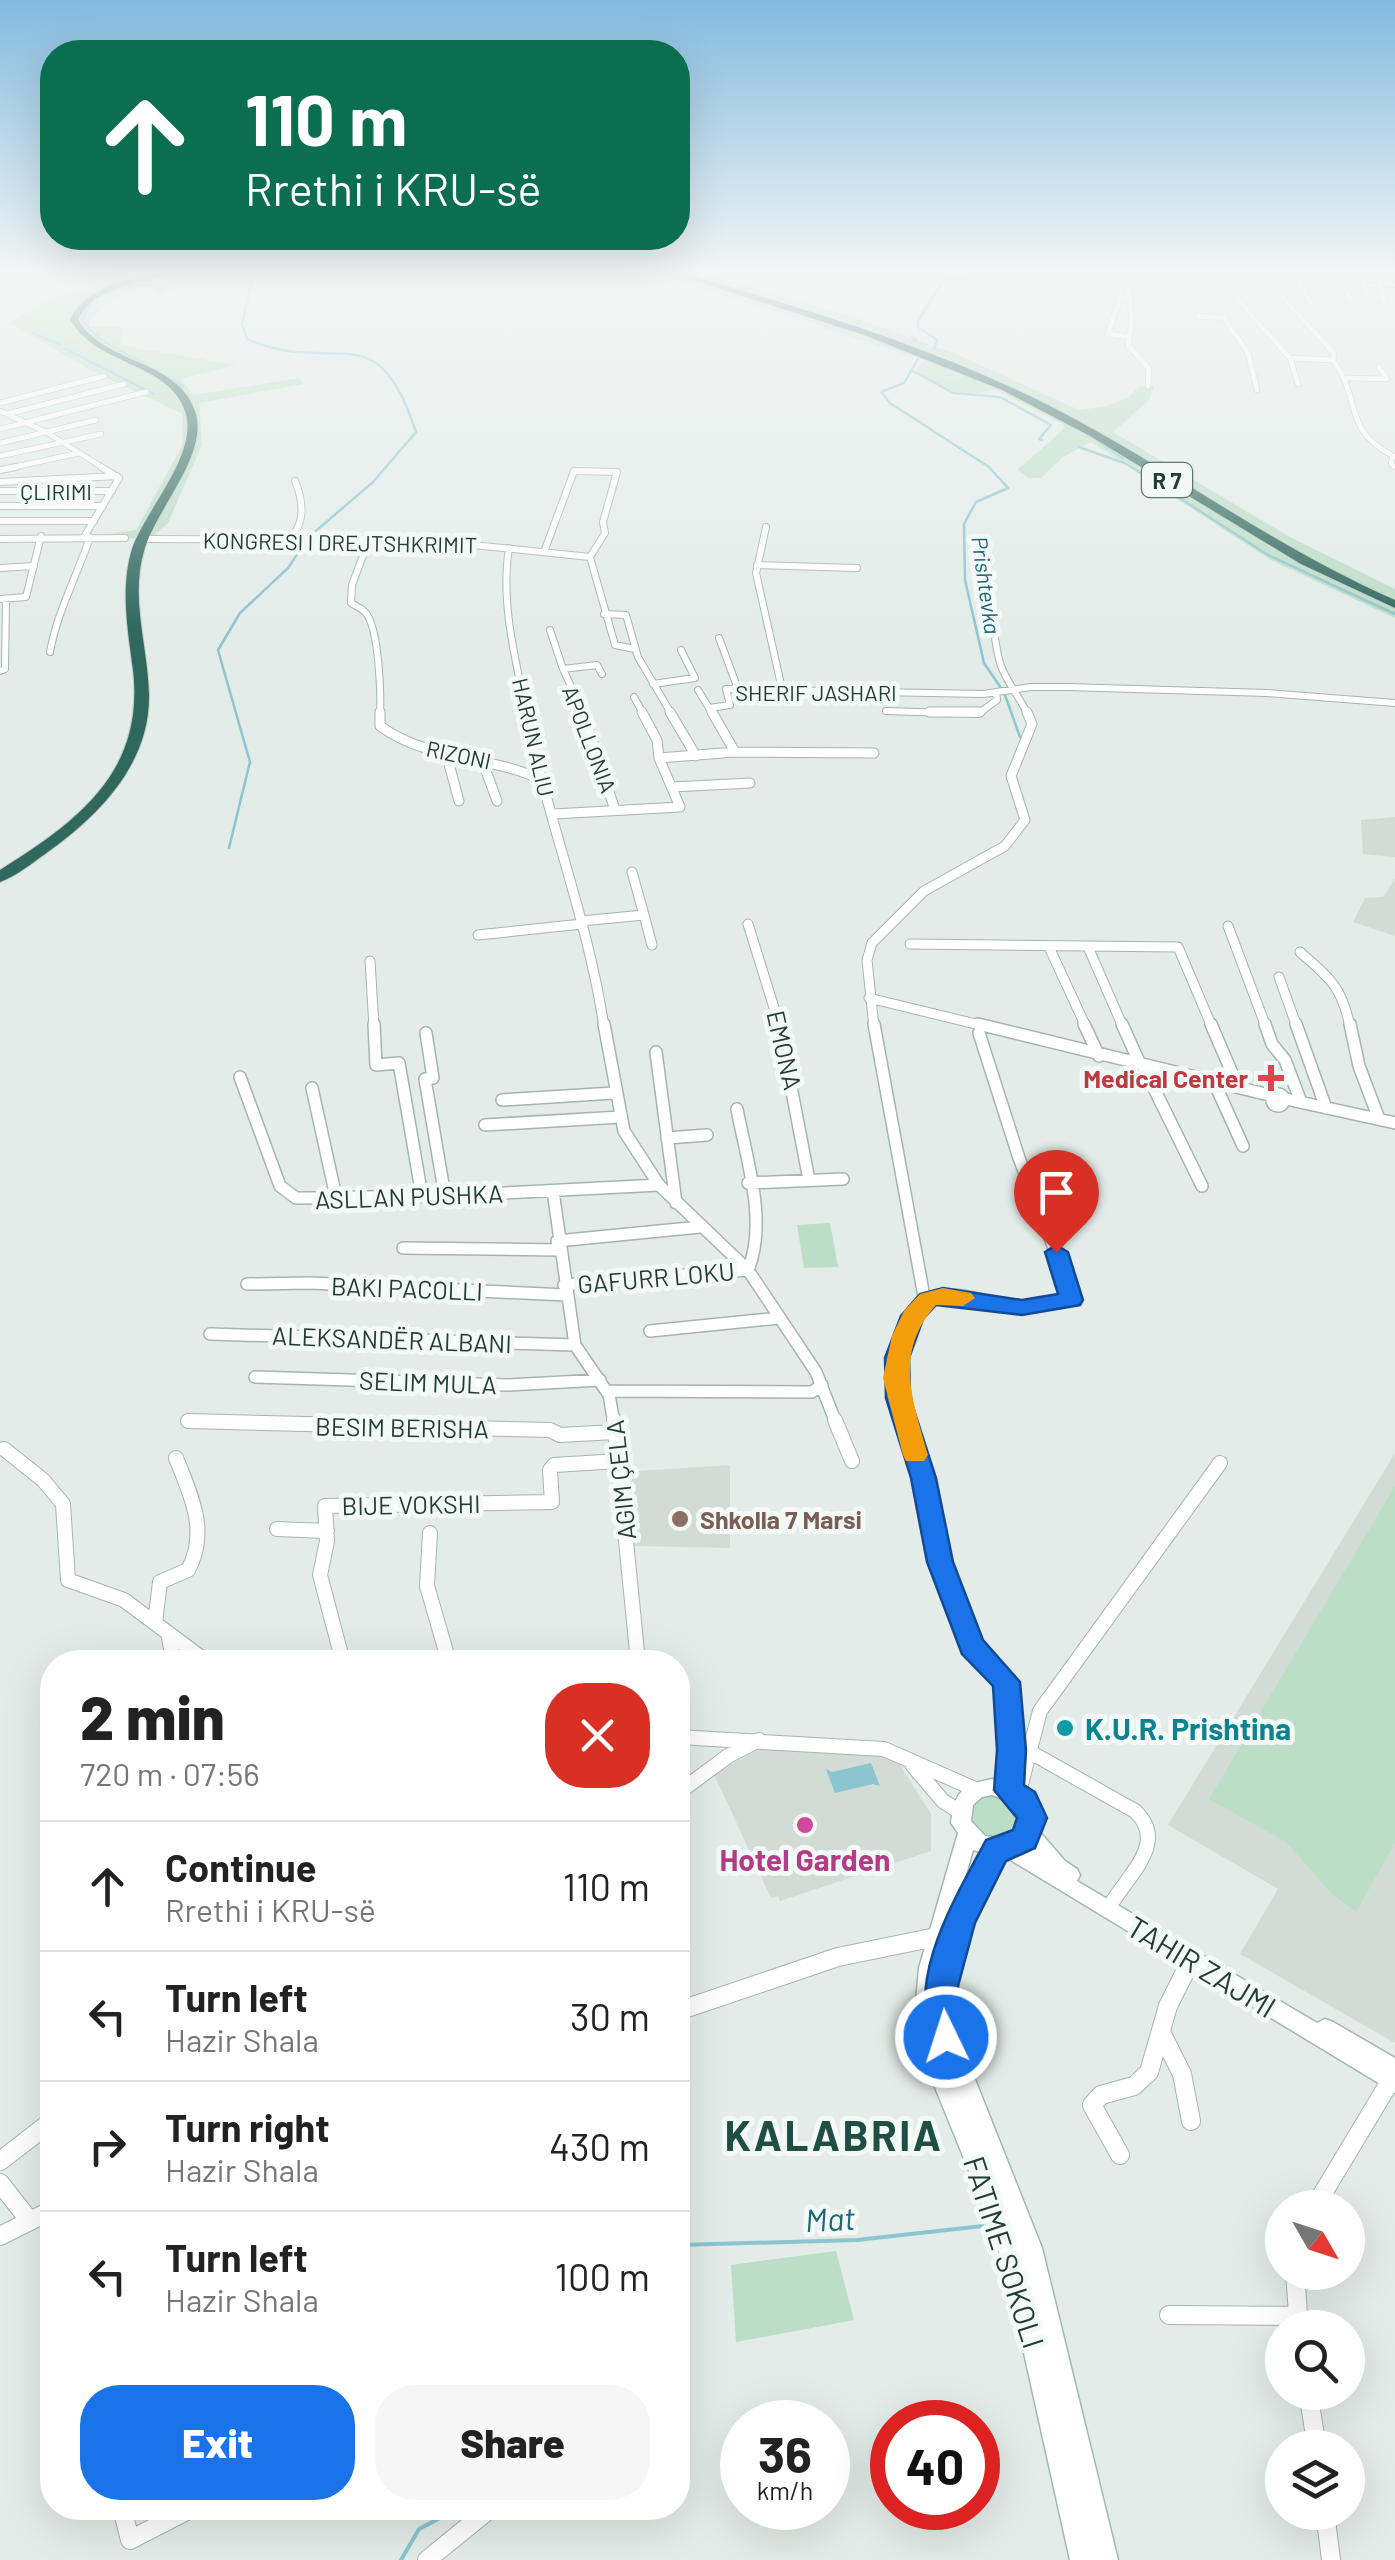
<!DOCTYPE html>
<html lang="en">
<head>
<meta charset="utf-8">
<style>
  :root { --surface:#fff; --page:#f6f6f6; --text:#222; --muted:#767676; --line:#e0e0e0; --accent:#1a73e8 }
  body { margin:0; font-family:Barlow,sans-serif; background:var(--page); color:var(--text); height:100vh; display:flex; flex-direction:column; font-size:38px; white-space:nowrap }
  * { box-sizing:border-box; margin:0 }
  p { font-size:32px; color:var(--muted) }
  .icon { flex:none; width:55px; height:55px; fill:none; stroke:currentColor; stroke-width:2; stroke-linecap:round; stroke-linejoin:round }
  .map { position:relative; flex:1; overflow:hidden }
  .sheet { position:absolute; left:40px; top:1650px; width:650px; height:870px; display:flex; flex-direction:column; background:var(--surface); border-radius:40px; box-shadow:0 10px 40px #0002 }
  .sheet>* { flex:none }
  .guide { position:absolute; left:40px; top:40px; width:650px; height:210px; border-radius:40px; box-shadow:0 10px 40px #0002; background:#0b6e4f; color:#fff; overflow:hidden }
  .needle { width:65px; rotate:129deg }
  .fabs { position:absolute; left:1265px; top:2190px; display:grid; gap:20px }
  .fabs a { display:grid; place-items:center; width:100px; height:100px; border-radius:50%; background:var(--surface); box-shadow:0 10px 40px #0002; font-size:50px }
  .speed { position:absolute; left:720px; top:2400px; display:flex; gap:20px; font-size:50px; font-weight:700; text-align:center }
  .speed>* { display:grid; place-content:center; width:130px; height:130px; border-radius:50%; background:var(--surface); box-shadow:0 10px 40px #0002; line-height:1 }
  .speed small { font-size:25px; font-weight:400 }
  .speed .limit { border:15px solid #d22; background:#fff; color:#111 }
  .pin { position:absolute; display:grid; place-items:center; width:85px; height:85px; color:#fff; margin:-102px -42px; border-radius:50% 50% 50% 0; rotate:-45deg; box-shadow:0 0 10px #0007 }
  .pin .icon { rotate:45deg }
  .me { position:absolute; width:110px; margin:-55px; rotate:356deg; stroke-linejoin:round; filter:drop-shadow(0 0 8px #0008) }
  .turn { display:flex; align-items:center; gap:35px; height:210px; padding:0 40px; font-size:45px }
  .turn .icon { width:130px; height:130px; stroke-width:2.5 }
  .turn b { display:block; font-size:70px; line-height:85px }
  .round { display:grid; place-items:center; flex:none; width:105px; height:105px; border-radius:40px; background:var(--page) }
  .headline { display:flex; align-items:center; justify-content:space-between; height:170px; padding:0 40px }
  h1 { font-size:60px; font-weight:800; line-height:75px }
  .action { display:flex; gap:20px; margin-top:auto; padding:20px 40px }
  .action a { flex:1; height:115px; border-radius:40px; background:var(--accent); color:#fff; font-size:40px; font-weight:800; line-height:115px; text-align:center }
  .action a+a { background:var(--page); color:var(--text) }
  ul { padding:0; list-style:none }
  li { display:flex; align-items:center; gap:30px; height:130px; padding:0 40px; border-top:2px solid var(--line) }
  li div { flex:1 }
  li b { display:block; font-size:38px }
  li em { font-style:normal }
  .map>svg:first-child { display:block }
  .built { fill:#d1dcd7 }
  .green { fill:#bcddc6 }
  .water { fill:#8cc4cf }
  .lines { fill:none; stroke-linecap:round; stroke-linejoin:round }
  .stream-far1 { stroke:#8cc4cf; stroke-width:2.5 }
  .stream { stroke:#8cc4cf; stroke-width:4 }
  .street-far5-casing { stroke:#a6b4af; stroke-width:6 }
  .street-far4-casing { stroke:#a6b4af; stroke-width:8 }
  .street-far3-casing { stroke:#a6b4af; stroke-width:11 }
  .street-far2-casing { stroke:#a6b4af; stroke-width:14 }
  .street-far1-casing { stroke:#a6b4af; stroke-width:16 }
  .street-casing { stroke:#a6b4af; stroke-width:20 }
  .secondary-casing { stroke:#a1b8b0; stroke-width:3 }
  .highway-casing { stroke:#c1c9c7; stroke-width:2 }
  .street-far5 { stroke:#fff; stroke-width:5 }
  .street-far4 { stroke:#fff; stroke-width:6 }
  .street-far3 { stroke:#fff; stroke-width:9 }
  .street-far2 { stroke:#fff; stroke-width:11 }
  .street-far1 { stroke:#fff; stroke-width:14 }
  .street { stroke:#fff; stroke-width:18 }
  .secondary { fill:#fff; fill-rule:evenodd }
  .highway { fill:#30685e; fill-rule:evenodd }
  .route { fill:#1a73e8; stroke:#114b97; stroke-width:2.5 }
  .slow { fill:#f59e0b }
  .health-dot { fill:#e0444e; stroke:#f3f9f6; stroke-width:4 }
  .education-dot { fill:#8d6e63; stroke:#f3f9f6; stroke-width:4 }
  .culture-dot { fill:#0f9aa8; stroke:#f3f9f6; stroke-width:4 }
  .hotel-dot { fill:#d1479c; stroke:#f3f9f6; stroke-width:4 }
  .labels { text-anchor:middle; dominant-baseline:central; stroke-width:10; stroke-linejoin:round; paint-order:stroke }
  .shield { fill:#f3f9f6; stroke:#617570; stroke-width:2.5 }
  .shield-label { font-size:22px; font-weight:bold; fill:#233d36 }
  .far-street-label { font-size:22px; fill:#233d36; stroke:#f3f9f6 }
  .far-water-label { font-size:22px; font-style:italic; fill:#1f6677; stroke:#f3f9f6 }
  .street-label { font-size:25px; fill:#233d36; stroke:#f3f9f6 }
  .health-label { font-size:25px; font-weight:bold; fill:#be3a42; stroke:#f3f9f6; text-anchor:end }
  .education-label { font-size:25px; font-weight:bold; fill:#785e54; stroke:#f3f9f6; text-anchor:start }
  .near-culture-label { font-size:30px; font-weight:bold; fill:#0d838f; stroke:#f3f9f6; text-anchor:start }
  .near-hotel-label { font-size:30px; font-weight:bold; fill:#b23c85; stroke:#f3f9f6 }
  .near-street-label { font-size:30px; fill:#233d36; stroke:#f3f9f6 }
  .near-water-label { font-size:32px; font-style:italic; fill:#1f6677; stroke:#f3f9f6 }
  .near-district-label { font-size:42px; font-weight:bold; letter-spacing:2.5px; fill:#1f4e44; stroke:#f3f9f6 }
</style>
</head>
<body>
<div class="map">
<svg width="1395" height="2560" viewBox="0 0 1395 2560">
  <rect width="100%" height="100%" fill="#e3ece8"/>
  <!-- built -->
  <path class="built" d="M1395 817V857L1363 854 1361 820Z
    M1395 879V936L1353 922 1365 898 1383 897Z
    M1395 1453V2043L1240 1954 1278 1889 1168 1825Z
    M730 1465V1548L633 1546 623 1472Z
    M759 1749 895 1757 931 1814V1851L780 1901 778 1896 771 1898 714 1774Z"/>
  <!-- green -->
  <path class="green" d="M107 274H171L151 278 168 285 169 290 160 293 156 286 144 284 110 301 89 320 90 326 123 327 120 345 236 365 181 379 193 395 299 378 304 384 199 403 202 445 168 523 149 539 90 537 136 530 182 446 183 414 92 371 10 323 58 293 87 292 118 278Z
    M653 274H705L850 316 956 354 1079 410 1107 406 1128 397 1139 387 1155 385 1149 400 1113 432 1288 536 1395 589V618L1269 559 1091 442 1063 457 1041 478H1029L1017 470 1063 430 1064 425 994 389C968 400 936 389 916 370L925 359 918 355 911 356 820 327 829 322 820 325Z
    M830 1223 838 1267 804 1268 797 1225Z
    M1395 1486V1843L1356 1912 1332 1894 1286 1842 1209 1799Z
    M984 1795H1003L1023 1812 1024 1828 1013 1840 985 1839 968 1820 971 1804Z
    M836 2251 854 2320 736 2342 731 2265Z"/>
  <!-- water -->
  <path class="water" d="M871 1763 880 1786 873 1784 835 1793 826 1769 832 1772Z"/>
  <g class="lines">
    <!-- stream-far1 -->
    <path class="stream-far1" d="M253 274 242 324 247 339C336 378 376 309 416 432L373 482 310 536
      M112 275 121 277
      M160 293 162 288C131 281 93 288 82 321L100 339 183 386
      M33 333 60 345
      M912 337 917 340 913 341
      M64 348 154 394
      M934 349 937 340 918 327V321L943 281 984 274
      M919 357 904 383 881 392 890 403 989 467 1008 488 976 502 964 524 965 580 984 663 1001 688
      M913 371 953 393 1000 397 1051 425 1039 439 1042 440
      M1097 440 1123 458
      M1079 447 1127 464 1268 555 1395 614
      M1005 695 1020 737
      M229 848 250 762 218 650 240 613 288 568 304 544"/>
    <!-- stream -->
    <path class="stream" d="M678 2245 857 2240 983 2226
      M401 2560 419 2529 459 2508"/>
    <!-- street-far5 casing -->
    <g class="street-far5-casing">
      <path id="street-far5" d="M1126 274 1132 320 1128 345 1149 369 1148 386
        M1261 274 1334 353 1333 360
        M1294 274 1310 302
        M1341 274 1350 300
        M1361 278 1367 295
        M1379 282 1384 301
        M1237 299 1290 358
        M1198 316 1224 318 1248 353 1257 390
        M1129 337 1108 334 1120 297H1131
        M1348 378 1387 379 1379 367
        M1298 384 1290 358 1333 360C1362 400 1342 429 1393 456L1391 464 1395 467
        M0 403 104 376
        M0 411 46 432 105 469
        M7 414 124 384
        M0 429 146 392
        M0 443 96 420
        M0 456 101 434
        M5 469 79 453"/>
    </g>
    <!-- street-far4 casing -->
    <g class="street-far4-casing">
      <path id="street-far4" d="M0 470 16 467
        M0 482 117 476
        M0 491H112
        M0 506H103
        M0 521H94
        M766 527 756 573 782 689
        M84 537 119 478 101 467
        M0 539 125 538
        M149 539 424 540 590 557
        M363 541 367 545 352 585 351 603C356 606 361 608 365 612 379 626 381 694 380 715
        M285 542C306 527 304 503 295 481
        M509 548C500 602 516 662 527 715
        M544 552 574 471 617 472 603 522 605 533 590 557
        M590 557 615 645 635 649
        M757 565 857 568
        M0 568 34 566
        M981 589C996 611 992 639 1001 666 1007 682 1020 698 1028 715
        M0 599 26 597 41 536
        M604 614 626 615 638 657 672 715
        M550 630 563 669
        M719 638 738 689
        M50 652C57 612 77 576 90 537
        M0 671 5 669 6 599
        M653 684 695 678 681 650
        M698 690 709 708
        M634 697 644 715
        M886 711 978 714 997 700 996 692
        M584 715 563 669 597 665 602 674
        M713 715 709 708 730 705 726 689 983 694 1031 687H1068L1267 693 1395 703"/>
    </g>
    <!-- street-far3 casing -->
    <g class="street-far3-casing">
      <path id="street-far3" d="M380 712V726C428 761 488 755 540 779
        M526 712C547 819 588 919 604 1027
        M583 712 615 810
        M642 712 657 740 659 758
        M670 712 696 756
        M930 712H980
        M735 752 874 753
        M446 753 459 801
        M482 760 497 801
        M673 787 750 783
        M554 814 680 807 659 758 735 752 712 712
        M644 915 652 945
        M581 921 644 915 632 872
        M748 924 780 1027
        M1228 926 1266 1027
        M478 935 582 924
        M910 944 1178 947 1212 1027
        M1049 947 1086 1027
        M1088 947 1123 1027
        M1300 952C1330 978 1342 987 1350 1027
        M370 961 374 1027
        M1279 977 1297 1027
        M869 998 988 1027
        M874 1027 867 960 872 943 924 891 1005 846 1025 820 1011 776 1032 724 1027 712"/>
    </g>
    <!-- street-far2 casing -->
    <g class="street-far2-casing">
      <path id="street-far2" d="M374 1024 376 1065 399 1063 422 1196
        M604 1024 624 1131 659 1185 748 1270 816 1372 836 1423
        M779 1024 809 1180
        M874 1024 925 1302
        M978 1024 1273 1096
        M1084 1024 1099 1056
        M1122 1024 1140 1064
        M1211 1024 1238 1087
        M1265 1024 1272 1044 1285 1060 1301 1102
        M1296 1024 1326 1108
        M1350 1024 1359 1066 1379 1119
        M426 1033 433 1078 425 1079 445 1196
        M656 1052 676 1203
        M1142 1064 1202 1186
        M240 1077 280 1186 296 1198 445 1196 659 1185
        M1214 1082 1243 1146
        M312 1088 336 1197
        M1272 1100a6 6 0 1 1 12 0a6 6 0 1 1-12 0Z
        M1286 1099 1395 1123
        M502 1100 614 1093
        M485 1125 620 1117
        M667 1138 707 1135
        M748 1183 843 1179
        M553 1191 575 1345 609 1395 614 1423
        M557 1241 700 1227
        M403 1248 559 1250
        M247 1284 310 1283 566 1295
        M564 1285 748 1270C768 1222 746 1158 737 1109
        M650 1331 779 1318
        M210 1334 575 1345
        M255 1377 508 1385 600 1380
        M608 1391 812 1392 822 1385
        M188 1421 251 1423
        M906 1423C895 1388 891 1301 942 1295 967 1293 995 1306 1019 1307 1036 1307 1056 1300 1073 1297L1019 1158 979 1033"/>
    </g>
    <!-- street-far1 casing -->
    <g class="street-far1-casing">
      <path id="street-far1" d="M614 1420 638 1662
        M835 1420 852 1461
        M905 1420 924 1478 940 1562 971 1646 1006 1681 1011 1751 1009 1791
        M188 1421 550 1430 560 1435 615 1432
        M4 1449 43 1480 63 1504 68 1580 124 1600 207 1662
        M277 1529 327 1531
        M430 1533 427 1586 449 1662
        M155 1623 160 1582 188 1570C209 1532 191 1495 176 1458
        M169 1637 173 1662
        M343 1662 320 1575 327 1541 325 1506 552 1502 550 1470 554 1465 619 1461
        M678 1737 884 1749 977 1790
        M1030 1752 1135 1811C1167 1841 1132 1871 1113 1901
        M913 1766 943 1801 960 1812
        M678 1793 728 1756 759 1740
        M1018 1796 1040 1711 1220 1463"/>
    </g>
    <!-- street casing -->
    <g class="street-casing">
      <path id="street" d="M678 2011 838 1957 936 1937
        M1161 2032 1182 2074 1191 2121
        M1120 2155 1092 2105 1101 2095 1134 2086 1149 2072 1168 2006 1191 1960
        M0 2161 52 2121
        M0 2183 30 2221
        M1314 2208 1391 2080
        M0 2236 52 2210
        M1295 2272 1299 2328
        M1169 2315 1297 2316
        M1308 2392 1317 2448
        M122 2508 130 2540 192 2508
        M1325 2512 1331 2560
        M427 2560 491 2508"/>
    </g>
    <!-- secondary casing -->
    <g class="secondary-casing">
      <path id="secondary" d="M1337 274H1349L1395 283V287Z
        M992 1779 1025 1790 1041 1813 1039 1831 1065 1861 1077 1869 1080 1875 1077 1881 1317 2023 1325 2019 1333 2022 1395 2058V2093L1004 1856C975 1913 952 1958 953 2024L1042 2248 1118 2560H1070L1008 2281 989 2220 923 2058 914 2024 919 1968 958 1833 951 1823C955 1792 961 1785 992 1779ZM992 1795 1011 1802 1021 1815 1020 1830 1007 1839 985 1836 971 1821 973 1805 982 1797ZM973 1850 985 1853 955 1913Z"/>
    </g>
    <!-- highway casing -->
    <g class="highway-casing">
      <path id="highway" d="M148 274H162C133 287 96 286 78 319 103 365 177 358 195 411 210 454 155 510 144 551 130 599 148 647 149 695 150 764 99 816 45 854 31 864 16 876 0 882V870C78 821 145 772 133 670 128 631 120 588 132 549 145 510 200 453 185 411 169 362 94 365 70 319 86 289 117 282 148 274Z
        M674 274H687C811 311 935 348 1050 406 1168 466 1273 547 1395 600V608L1301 564 1090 436 1002 390 864 335Z"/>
    </g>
    <!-- street-far5 -->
    <use href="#street-far5" class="street-far5"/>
    <!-- street-far4 -->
    <use href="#street-far4" class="street-far4"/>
    <!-- street-far3 -->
    <use href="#street-far3" class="street-far3"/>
    <!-- street-far2 -->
    <use href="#street-far2" class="street-far2"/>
    <!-- street-far1 -->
    <use href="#street-far1" class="street-far1"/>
    <!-- street -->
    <use href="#street" class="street"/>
    <!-- secondary -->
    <use href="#secondary" class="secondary"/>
    <!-- highway -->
    <use href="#highway" class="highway"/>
  </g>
  <!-- sky -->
  <linearGradient id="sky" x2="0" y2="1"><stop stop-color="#83bade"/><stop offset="0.43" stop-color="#f2f6f5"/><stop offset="1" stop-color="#f2f6f5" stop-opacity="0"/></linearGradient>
  <rect width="1395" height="632" fill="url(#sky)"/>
  <!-- route -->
  <path class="route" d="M1056 1245 1068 1252 1083 1300 1080 1305 1022 1315 936 1305 923 1319 909 1358 910 1398 936 1478 953 1562 983 1640 1020 1682 1026 1750 1024 1785 1035 1792 1047 1818 1035 1848 1006 1861 975 1923 958 1986 962 2037 957 2048 946 2053 934 2048C904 1979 955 1899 986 1840L1013 1830 1017 1818 994 1790 997 1750 993 1686 962 1654 927 1562 911 1478 886 1398 885 1358 901 1316 920 1294 943 1288 1022 1300 1058 1294 1045 1252Z"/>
  <!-- slow -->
  <path class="slow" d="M943 1288 971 1293 975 1298 963 1306 936 1305C893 1353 913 1400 928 1455L924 1461H906L903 1455 883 1378 892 1336 904 1311 920 1294Z"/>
  <!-- markers -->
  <path class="health-dot" d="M1266 1063h10v10h10v10h-10v10h-10v-10h-10v-10h10z"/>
  <circle class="education-dot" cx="680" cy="1519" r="10"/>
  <circle class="culture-dot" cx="1065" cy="1728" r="10"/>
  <circle class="hotel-dot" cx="805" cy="1825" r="10"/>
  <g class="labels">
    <!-- shield labels -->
    <rect class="shield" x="1142" y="463" width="50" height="34" rx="8"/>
    <g class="shield-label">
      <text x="1167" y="480">R 7</text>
    </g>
    <!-- far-street labels -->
    <g class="far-street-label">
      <text x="56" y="491">ÇLIRIMI</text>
      <text transform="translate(340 542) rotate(1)">KONGRESI I DREJTSHKRIMIT</text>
      <text x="816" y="692">SHERIF JASHARI</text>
      <text transform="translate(534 737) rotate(77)">HARUN ALIU</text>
      <text transform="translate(590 739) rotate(69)">APOLLONIA</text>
      <text transform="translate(459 754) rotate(12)">RIZONI</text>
    </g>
    <!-- far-water labels -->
    <g class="far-water-label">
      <text transform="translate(987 585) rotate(82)">Prishtevka</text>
    </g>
    <!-- street labels -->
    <g class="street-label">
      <text transform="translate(785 1050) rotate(77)">EMONA</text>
      <text transform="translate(409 1196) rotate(-2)">ASLLAN PUSHKA</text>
      <text transform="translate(656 1277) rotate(-5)">GAFURR LOKU</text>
      <text transform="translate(407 1288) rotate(2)">BAKI PACOLLI</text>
      <text transform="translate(392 1339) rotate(2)">ALEKSANDËR ALBANI</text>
      <text transform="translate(428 1382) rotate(2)">SELIM MULA</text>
      <text transform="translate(402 1427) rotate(1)">BESIM BERISHA</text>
      <text transform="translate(620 1480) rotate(-96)">AGIM ÇELA</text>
      <text transform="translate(411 1504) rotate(-1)">BIJE VOKSHI</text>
    </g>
    <!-- health labels -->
    <g class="health-label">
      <text x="1248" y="1078">Medical Center</text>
    </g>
    <!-- education labels -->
    <g class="education-label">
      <text x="700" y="1519">Shkolla 7 Marsi</text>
    </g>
    <!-- near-culture labels -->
    <g class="near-culture-label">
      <text x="1085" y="1728">K.U.R. Prishtina</text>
    </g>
    <!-- near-hotel labels -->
    <g class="near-hotel-label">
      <text x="805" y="1859">Hotel Garden</text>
    </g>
    <!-- near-street labels -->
    <g class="near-street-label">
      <text transform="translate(1202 1966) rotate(31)">TAHIR ZAJMI</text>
      <text transform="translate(1005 2252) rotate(72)">FATIME SOKOLI</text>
    </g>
    <!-- near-water labels -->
    <g class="near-water-label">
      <text transform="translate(830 2218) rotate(-3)">Mat</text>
    </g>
    <!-- near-district labels -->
    <g class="near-district-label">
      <text x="834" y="2134">KALABRIA</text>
    </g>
  </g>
</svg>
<div class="fabs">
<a><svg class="needle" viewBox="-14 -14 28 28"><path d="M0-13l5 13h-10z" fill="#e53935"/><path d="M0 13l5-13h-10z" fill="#767676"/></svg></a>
<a><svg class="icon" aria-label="search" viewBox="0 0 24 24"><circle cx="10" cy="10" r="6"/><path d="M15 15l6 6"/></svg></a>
<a><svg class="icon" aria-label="layers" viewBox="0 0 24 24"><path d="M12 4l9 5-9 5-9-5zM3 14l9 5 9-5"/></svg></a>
</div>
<div class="speed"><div>36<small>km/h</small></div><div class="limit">40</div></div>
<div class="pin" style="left:1056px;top:1252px;background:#d93025"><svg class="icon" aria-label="arrive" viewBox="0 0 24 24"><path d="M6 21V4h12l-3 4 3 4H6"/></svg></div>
<svg class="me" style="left:946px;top:2037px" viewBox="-20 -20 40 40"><circle r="17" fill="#1a73e8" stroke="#fff" stroke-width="3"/><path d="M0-11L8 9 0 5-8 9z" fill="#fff"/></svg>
<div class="guide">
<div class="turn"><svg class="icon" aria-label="ahead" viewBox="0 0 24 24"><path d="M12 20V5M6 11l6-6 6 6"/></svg><div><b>110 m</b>Rrethi i KRU-së</div></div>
</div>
<section class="sheet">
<div class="headline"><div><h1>2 min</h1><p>720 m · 07:56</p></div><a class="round" style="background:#d93025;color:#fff"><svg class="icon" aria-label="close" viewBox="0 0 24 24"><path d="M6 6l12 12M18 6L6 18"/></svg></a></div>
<ul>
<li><svg class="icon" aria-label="ahead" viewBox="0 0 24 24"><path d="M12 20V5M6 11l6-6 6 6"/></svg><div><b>Continue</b><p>Rrethi i KRU-së</p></div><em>110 m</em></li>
<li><svg class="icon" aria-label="left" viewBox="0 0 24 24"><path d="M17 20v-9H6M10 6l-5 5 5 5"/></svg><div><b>Turn left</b><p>Hazir Shala</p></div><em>30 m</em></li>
<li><svg class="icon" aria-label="right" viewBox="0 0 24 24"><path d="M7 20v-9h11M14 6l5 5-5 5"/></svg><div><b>Turn right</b><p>Hazir Shala</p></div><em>430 m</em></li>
<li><svg class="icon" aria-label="left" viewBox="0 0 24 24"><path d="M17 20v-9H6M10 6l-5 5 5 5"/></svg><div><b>Turn left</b><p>Hazir Shala</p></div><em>100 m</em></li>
</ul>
<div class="action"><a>Exit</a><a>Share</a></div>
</section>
</div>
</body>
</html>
